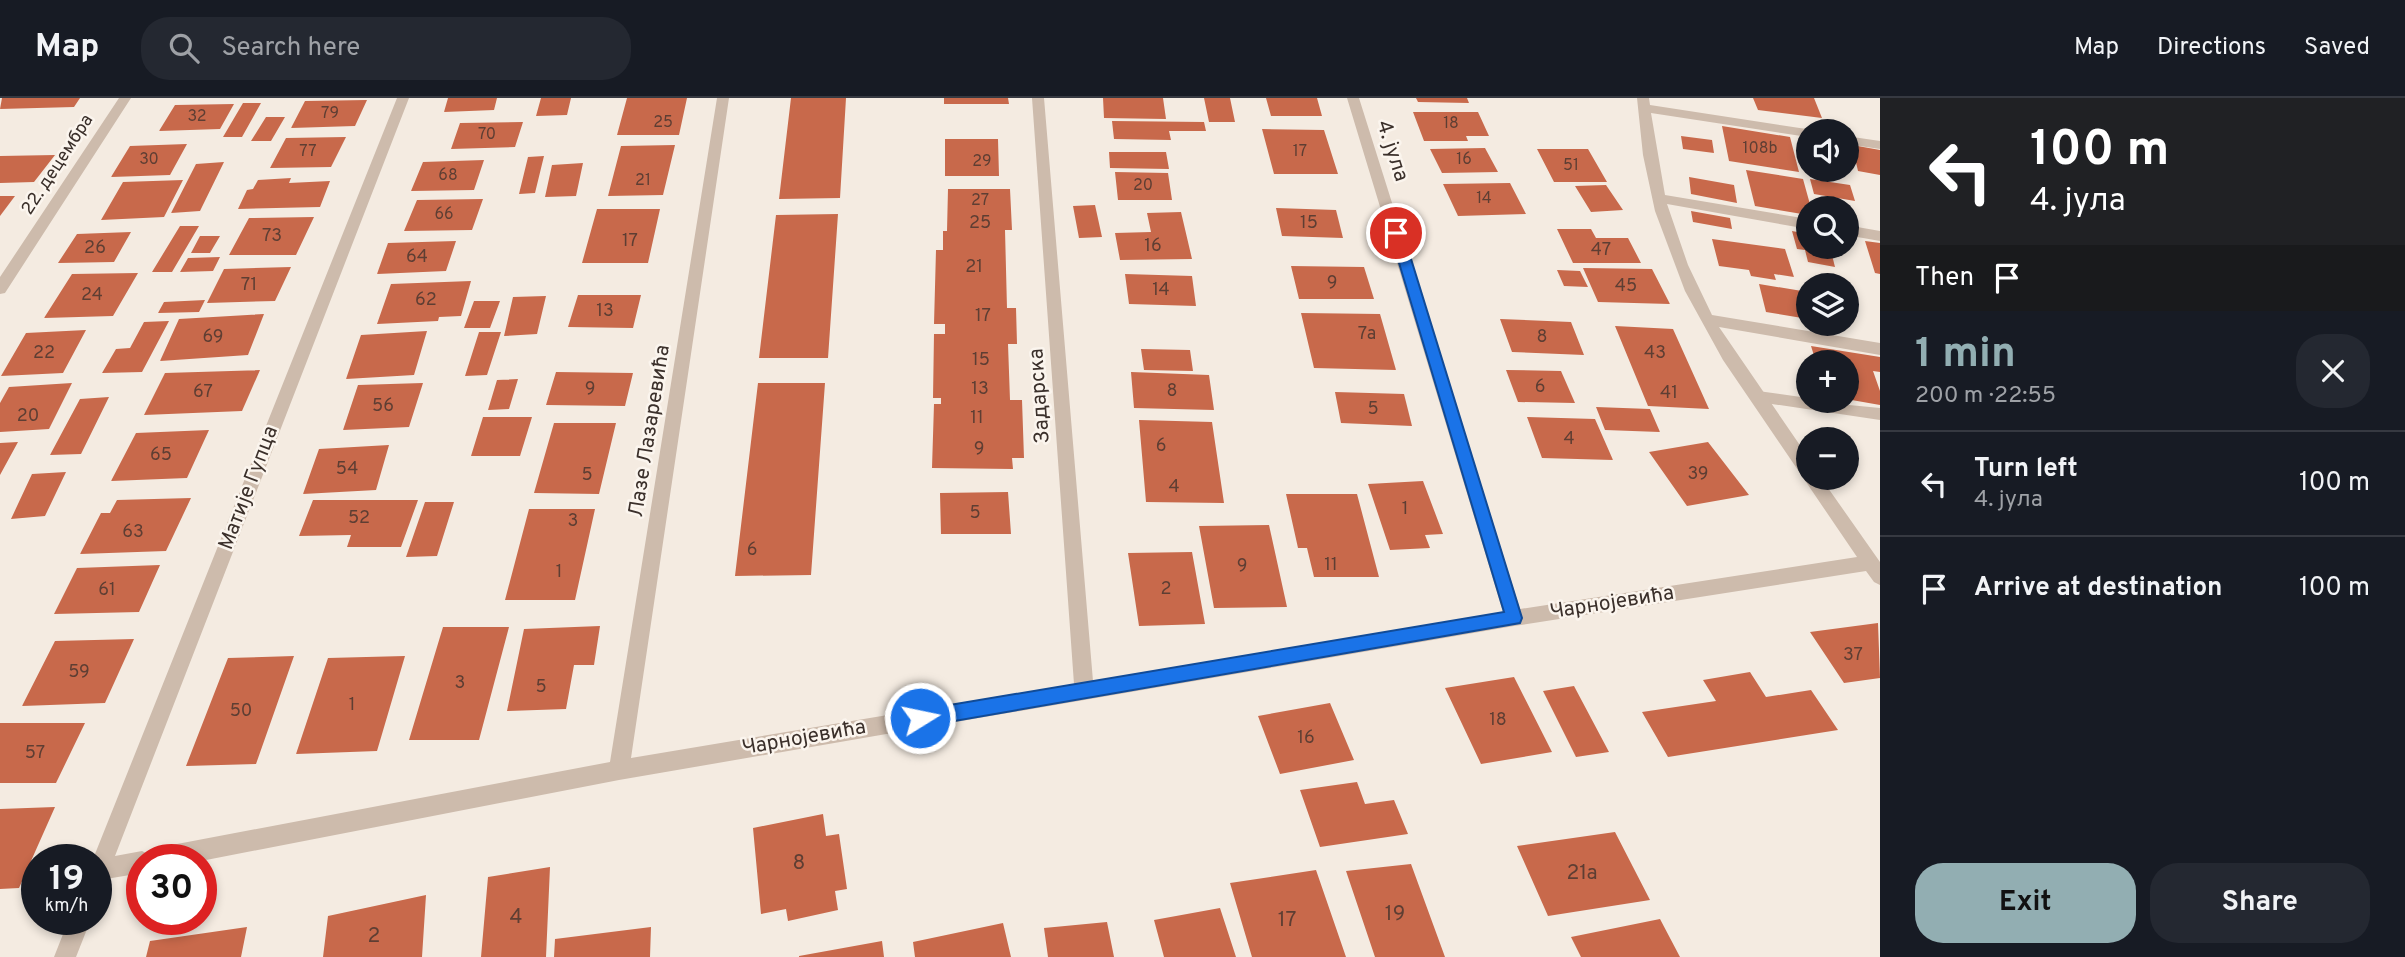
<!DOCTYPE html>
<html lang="en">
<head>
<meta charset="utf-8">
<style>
  :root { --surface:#171b24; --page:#242831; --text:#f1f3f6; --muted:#9ea1a6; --line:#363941; --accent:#92aeb2 }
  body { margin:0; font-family:Overpass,sans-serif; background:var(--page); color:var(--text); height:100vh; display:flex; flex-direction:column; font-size:26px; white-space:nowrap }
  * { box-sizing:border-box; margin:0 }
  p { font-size:23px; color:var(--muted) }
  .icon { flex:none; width:38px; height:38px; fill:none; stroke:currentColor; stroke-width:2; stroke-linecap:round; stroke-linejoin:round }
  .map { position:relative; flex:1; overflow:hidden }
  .panel { display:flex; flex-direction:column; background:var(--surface); width:525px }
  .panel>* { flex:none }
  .hud { background:#202124; color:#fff; overflow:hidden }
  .controls { position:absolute; left:1796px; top:21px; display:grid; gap:14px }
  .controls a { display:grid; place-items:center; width:63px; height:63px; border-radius:50%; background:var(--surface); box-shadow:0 4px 10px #0003; font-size:35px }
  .speed { position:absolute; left:21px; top:746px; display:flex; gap:14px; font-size:35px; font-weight:700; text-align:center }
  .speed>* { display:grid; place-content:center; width:91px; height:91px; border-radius:50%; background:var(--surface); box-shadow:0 4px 10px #0003; line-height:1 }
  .speed small { font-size:18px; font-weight:400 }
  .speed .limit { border:10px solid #d22; background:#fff; color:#111 }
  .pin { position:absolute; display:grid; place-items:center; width:60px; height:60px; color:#fff; margin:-30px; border:4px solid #fff; border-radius:50%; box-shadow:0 2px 7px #0007 }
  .me { position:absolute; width:77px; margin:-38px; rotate:80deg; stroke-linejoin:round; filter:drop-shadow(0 0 5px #0008) }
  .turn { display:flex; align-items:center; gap:24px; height:147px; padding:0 35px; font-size:32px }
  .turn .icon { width:91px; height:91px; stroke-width:2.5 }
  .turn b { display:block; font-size:49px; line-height:60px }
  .then { display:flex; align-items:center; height:66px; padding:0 35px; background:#0003; gap:14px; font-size:26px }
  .round { display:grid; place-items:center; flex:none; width:74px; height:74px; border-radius:28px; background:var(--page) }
  .overview { display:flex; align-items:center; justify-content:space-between; height:119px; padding:0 35px }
  h1 { font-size:42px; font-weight:700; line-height:52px; color:var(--accent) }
  .primary-button { display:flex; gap:14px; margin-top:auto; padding:14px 35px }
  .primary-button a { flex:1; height:80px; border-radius:28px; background:var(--accent); color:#111; font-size:28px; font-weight:700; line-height:80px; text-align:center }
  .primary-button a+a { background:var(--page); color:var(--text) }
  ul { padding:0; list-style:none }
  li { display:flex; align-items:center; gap:21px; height:105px; padding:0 35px; border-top:2px solid var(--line) }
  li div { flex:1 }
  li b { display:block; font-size:26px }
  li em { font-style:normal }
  header { display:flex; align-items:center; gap:42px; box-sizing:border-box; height:98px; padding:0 35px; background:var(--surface); border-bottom:2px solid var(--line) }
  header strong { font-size:33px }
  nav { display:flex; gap:38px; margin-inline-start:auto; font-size:24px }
  .search { width:490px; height:63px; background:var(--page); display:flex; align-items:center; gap:18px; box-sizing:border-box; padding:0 24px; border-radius:28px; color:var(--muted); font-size:26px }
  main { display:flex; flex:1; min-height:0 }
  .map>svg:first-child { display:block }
  .building { fill:#c8694b }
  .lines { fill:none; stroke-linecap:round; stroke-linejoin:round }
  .lane { fill:#cdbbac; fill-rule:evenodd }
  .street { fill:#cdbbac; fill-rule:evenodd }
  .route { fill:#1a73e8; stroke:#114b97; stroke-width:2 }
  .labels { text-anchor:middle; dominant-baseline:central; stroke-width:5; stroke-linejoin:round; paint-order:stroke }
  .far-number-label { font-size:16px; fill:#5e3e33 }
  .far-street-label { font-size:18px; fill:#3b302b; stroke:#fbf5ee }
  .number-label { font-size:18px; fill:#5e3e33 }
  .street-label { font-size:21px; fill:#3b302b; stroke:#fbf5ee }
  .near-number-label { font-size:21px; fill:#5e3e33 }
</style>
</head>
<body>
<header>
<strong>Map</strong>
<div class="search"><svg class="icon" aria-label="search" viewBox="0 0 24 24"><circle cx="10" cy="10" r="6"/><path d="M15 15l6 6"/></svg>Search here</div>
<nav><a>Map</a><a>Directions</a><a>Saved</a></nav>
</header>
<main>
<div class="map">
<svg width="1880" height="859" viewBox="0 0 1880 859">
  <rect width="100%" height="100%" fill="#f4ebe1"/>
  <!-- building -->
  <path class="building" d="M2 0H80L74 9 0 11Z
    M448 0H497L494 12 444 14Z
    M541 0H571L567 17 536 18Z
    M627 0H687L679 37H617Z
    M791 0H846L840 100 779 101Z
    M944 0H1008L1009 6H944Z
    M1103 0H1163L1166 21 1104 20Z
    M1204 0H1230L1235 24H1209Z
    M1266 0H1317L1322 18H1271Z
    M1416 0H1467L1469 5 1418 4Z
    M1753 0H1814L1822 20 1758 12Z
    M367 2 355 28 291 30 305 3Z
    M243 5H261L242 39H223Z
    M234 6 220 31 159 33 175 7Z
    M1413 14H1478L1489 38H1466L1468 43H1424Z
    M266 19H285L271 43H251Z
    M1112 23 1204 24 1206 33H1169L1171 42 1114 41Z
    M523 24 515 49 451 51 460 25Z
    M1722 28 1790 39 1799 74 1729 63Z
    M1262 31 1324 32 1338 76H1274Z
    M1681 38 1712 42 1714 55 1683 51Z
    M346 39 331 69 270 70 286 40Z
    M945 41H998L999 78H945Z
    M187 46 170 77 111 79 130 48Z
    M675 47 663 97 608 98 621 48Z
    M1852 47 1880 52V77L1858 73Z
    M1485 50 1498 74 1442 75 1430 51Z
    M1537 51H1588L1607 84H1554Z
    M1109 54H1166L1169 71 1110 70Z
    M55 57 34 84 0 85V58Z
    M544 58 535 95 519 96 528 59Z
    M484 62 474 92 411 93 423 64Z
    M224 64 200 113 171 115 196 66Z
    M583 65 576 98 545 99 552 67Z
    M1746 72 1803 81 1811 110H1808V117L1755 108Z
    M1115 74 1168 75 1172 102H1118Z
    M1689 79 1734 87 1737 105 1691 96Z
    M291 80 289 85 330 83 320 109 238 111 247 92 253 91 258 82Z
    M1810 81 1850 87 1855 103 1814 96Z
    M183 82 164 119 101 122 123 84Z
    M1510 85 1526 116 1458 118 1443 86Z
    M1606 87 1623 112 1591 114 1575 88Z
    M948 91H1010L1012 132H1005L1007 210H1016L1017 246H1008L1010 302H1022L1024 360H1012L1013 371 932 370 934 306H941V300H933L934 236H945V226H934L936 152H943V133H947Z
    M0 98H15L0 118Z
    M483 101 472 132 404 133 417 102Z
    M1095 107 1102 139 1079 140 1073 108Z
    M1276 110 1336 112 1343 140 1282 138Z
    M597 111H660L648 165H582Z
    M1691 113 1730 120 1732 131 1693 124Z
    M1181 114 1192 161 1120 162 1115 135 1151 134 1147 115Z
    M838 116 828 260H759L776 117Z
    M314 119 296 157H229L249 120Z
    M180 128H199L172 174H152Z
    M1557 131H1591L1596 140H1628L1641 165H1573Z
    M1792 133 1808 136V149H1830L1835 169 1808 164 1805 152 1797 151Z
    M131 134 114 164 58 165 77 136Z
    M200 138H220L210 155H191Z
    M1712 141 1785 151 1794 179 1774 176 1776 182 1751 178 1749 172 1719 168Z
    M456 143 446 173 377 176 388 145Z
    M1865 143 1880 145V176L1875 175Z
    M220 159 213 173 180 174 188 160Z
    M1291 168 1364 169 1374 201H1299Z
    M291 169 275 203 207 205 224 171Z
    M1583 170 1652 171 1670 206 1598 204Z
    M1557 172 1580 173 1588 189 1564 188Z
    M138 175 113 218 44 220 72 176Z
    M1125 176 1192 178 1196 208 1129 206Z
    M471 183 461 218 439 219 438 223 377 226 391 186Z
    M1759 186 1808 194V221L1766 214Z
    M578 197H641L633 230 568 229Z
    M546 198 537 236 504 238 513 199Z
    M205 202 199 214 158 215 164 204Z
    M474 203H500L490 230H464Z
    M1301 215 1380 216 1396 272 1314 270Z
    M264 216 248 257 160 263 179 221Z
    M1500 221 1571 224 1584 257 1512 254Z
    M169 223 142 274 102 275 116 251 130 250 144 224Z
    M1615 228 1673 231 1709 311 1648 308Z
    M86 232 63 275 1 278 26 235Z
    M427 233 414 277 346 281 361 237Z
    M479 234H501L487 277 465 278Z
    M1811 248 1880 259V274L1873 273 1880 293V307L1846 301V264H1816Z
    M1141 251 1190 252 1193 273 1144 272Z
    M260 272 242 313 144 317 165 275Z
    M1506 272 1561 273 1575 305 1518 304Z
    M556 274 633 275 625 308 546 307Z
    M1131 274 1209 277 1214 312 1134 310Z
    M518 281 509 311 488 312 497 282Z
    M72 285 49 331 0 334V305L9 289Z
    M423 285 409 329 343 332 358 287Z
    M758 285H825L811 477 735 478Z
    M1335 294 1404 296 1412 328 1341 325Z
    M109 299 81 356 50 357 80 301Z
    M1596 309 1650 311 1660 334 1605 332Z
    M483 319H532L520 358H471Z
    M1527 319 1595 321 1613 362 1542 360Z
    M1139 322 1212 324 1224 405 1146 404Z
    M554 325H616L599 396 534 395Z
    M209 332 187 380 111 383 136 335Z
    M18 344 0 377V345Z
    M1708 344 1749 397 1687 408 1649 354Z
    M389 347 376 392 303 396 319 351Z
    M66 374 45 418 11 421 32 376Z
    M1423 383 1443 436 1425 437 1430 450 1390 452 1368 386Z
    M1008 394 1011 436H941L940 395Z
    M1286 396H1357L1379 479H1314L1307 450H1298Z
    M191 400 166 453 80 456 101 415H110L117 402Z
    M313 402H418L401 449H347L351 437 299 438Z
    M425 404H454L437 458 406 459Z
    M529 411H595L575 502H505Z
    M1269 427 1287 509 1214 510 1199 428Z
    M1192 454 1205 526 1139 528 1128 455Z
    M160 467 139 514 54 516 77 470Z
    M1878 525 1880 580 1844 585 1810 534Z
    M600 528 594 567H574L566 611 507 613 524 531Z
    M443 529H509L479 642H409Z
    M134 541 105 605 22 608 55 543Z
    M294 558 256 666 186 668 228 560Z
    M405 558 377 653 296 656 328 560Z
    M1750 574 1766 599 1811 592 1838 632 1668 659 1642 614 1716 603 1703 582Z
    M1514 579 1552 654 1481 666 1445 590Z
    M1574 588 1609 654 1576 659 1543 593Z
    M1330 605 1354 662 1280 676 1258 618Z
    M0 625H85L56 685H0Z
    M1357 684 1365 706 1394 702 1408 736 1320 749 1300 692Z
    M55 709 19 790 0 791V711Z
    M823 716 826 738 839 736 847 791 835 793 838 812 788 823 786 811 761 816 753 730Z
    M1615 734 1650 802 1548 818 1517 748Z
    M1411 766 1445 859H1375L1346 773Z
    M550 769 546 859H481L488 779Z
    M1316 772 1346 859H1252L1230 785Z
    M426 797 422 859H323L328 818Z
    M1220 810 1236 859H1164L1154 822Z
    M1660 821 1680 859H1581L1571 839Z
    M1107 824 1114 859H1048L1044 830Z
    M1003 825 1011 859H915L913 844Z
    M247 829 241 859H146L150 843Z
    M651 829 650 859H554L555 841Z
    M882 843 884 859H799V858Z"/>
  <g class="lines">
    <!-- lane -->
    <path class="lane" d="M1758 293 1808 300V303L1880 310V322L1752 303 1750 299 1752 295Z"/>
    <!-- street -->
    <path class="street" d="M119 0H131L5 195 0 196V179Z
      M397 0H409L115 758 142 753 148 756 156 750 610 664 717 0H729L631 660 1074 586 1032 0H1044L1093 583 1503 514 1347 0H1359L1520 511 1857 459 1723 262 1685 193 1655 113 1643 57 1637 0H1649L1650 7 1813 32 1808 33V39L1651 15 1665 97 1808 121V131L1667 106 1688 167 1712 217 1880 245V257L1719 229 1808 359V380H1821L1880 464V487L1874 484 1866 473 1514 528 619 682 201 763 142 761V775L106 781 104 788 96 791V761H93Z
      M1846 38 1880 43V51L1846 46Z
      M1846 127 1880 133V143L1846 137Z
      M69 821H91L76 859H54Z"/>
  </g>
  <!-- route -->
  <path class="route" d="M1396 131 1403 135 1522 520 1520 525 920 629 913 626 911 620 913 614 920 612 1504 514 1390 135Z"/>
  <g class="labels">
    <!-- far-number labels -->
    <g class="far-number-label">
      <text x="330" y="16">79</text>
      <text x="197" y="19">32</text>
      <text x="663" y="25">25</text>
      <text x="1451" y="26">18</text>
      <text x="487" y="37">70</text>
      <text x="1760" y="51">108b</text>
      <text x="308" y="54">77</text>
      <text x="1300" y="54">17</text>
      <text x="149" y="62">30</text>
      <text x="1464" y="62">16</text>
      <text x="982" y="64">29</text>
      <text x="1571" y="68">51</text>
      <text x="448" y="78">68</text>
      <text x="643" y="83">21</text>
      <text x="1143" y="88">20</text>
      <text x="1484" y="101">14</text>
      <text x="980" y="103">27</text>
      <text x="444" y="117">66</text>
    </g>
    <!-- far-street labels -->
    <g class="far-street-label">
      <text transform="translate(58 67) rotate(-57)">22. децембра</text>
    </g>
    <!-- number labels -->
    <g class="number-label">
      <text x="980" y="125">25</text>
      <text x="1309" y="125">15</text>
      <text x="272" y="138">73</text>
      <text x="630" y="143">17</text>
      <text x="1153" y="148">16</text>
      <text x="95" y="150">26</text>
      <text x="1601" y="152">47</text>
      <text x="417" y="159">64</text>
      <text x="974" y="169">21</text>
      <text x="1332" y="185">9</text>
      <text x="249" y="187">71</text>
      <text x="1626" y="188">45</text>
      <text x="1161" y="192">14</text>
      <text x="92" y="197">24</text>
      <text x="426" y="202">62</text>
      <text x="605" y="213">13</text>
      <text x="983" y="218">17</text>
      <text x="1367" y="236">7a</text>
      <text x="213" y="239">69</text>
      <text x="1542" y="239">8</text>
      <text x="44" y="255">22</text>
      <text x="1655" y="255">43</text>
      <text x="981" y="262">15</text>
      <text x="1540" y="289">6</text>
      <text x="590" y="291">9</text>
      <text x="980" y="291">13</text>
      <text x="1172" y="293">8</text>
      <text x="203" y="294">67</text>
      <text x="1669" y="295">41</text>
      <text x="383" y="308">56</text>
      <text x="1373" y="311">5</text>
      <text x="28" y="318">20</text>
      <text x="977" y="320">11</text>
      <text x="1569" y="341">4</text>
      <text x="1161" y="348">6</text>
      <text x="979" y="351">9</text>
      <text x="161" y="357">65</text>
      <text x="347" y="371">54</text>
      <text x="1698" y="376">39</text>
      <text x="587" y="377">5</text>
      <text x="1174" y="389">4</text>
      <text x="1405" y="411">1</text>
      <text x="975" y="415">5</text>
      <text x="359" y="420">52</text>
      <text x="573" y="423">3</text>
      <text x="133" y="434">63</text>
      <text x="752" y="452">6</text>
      <text x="1331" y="467">11</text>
      <text x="1242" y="468">9</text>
      <text x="559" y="474">1</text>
      <text x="1166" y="491">2</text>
      <text x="107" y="492">61</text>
      <text x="1853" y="557">37</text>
      <text x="79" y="574">59</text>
      <text x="460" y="585">3</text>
      <text x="541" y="589">5</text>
      <text x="352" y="607">1</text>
      <text x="241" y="613">50</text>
      <text x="1498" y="622">18</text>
      <text x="1306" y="640">16</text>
      <text x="35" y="655">57</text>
    </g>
    <!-- street labels -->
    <g class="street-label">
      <text transform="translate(1392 53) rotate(72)">4. јула</text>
      <text transform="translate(1040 298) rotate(-94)">Задарска</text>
      <text transform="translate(650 333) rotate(-81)">Лазе Лазаревића</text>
      <text transform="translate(249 390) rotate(-69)">Матије Гупца</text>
      <text transform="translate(1612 505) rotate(-9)">Чарнојевића</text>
      <text transform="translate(804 640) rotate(-10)">Чарнојевића</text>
    </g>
    <!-- near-number labels -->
    <g class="near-number-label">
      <text x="799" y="765">8</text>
      <text x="1582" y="775">21a</text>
      <text x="1395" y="816">19</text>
      <text x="516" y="819">4</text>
      <text x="1287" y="822">17</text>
      <text x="374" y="838">2</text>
    </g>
  </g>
</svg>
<div class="controls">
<a><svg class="icon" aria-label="sound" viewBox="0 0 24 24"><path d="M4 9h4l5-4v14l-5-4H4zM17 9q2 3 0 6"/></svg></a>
<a><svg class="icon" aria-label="search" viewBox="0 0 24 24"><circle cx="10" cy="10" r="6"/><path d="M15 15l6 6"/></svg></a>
<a><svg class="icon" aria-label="layers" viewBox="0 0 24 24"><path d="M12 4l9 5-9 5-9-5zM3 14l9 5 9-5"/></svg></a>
<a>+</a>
<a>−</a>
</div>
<div class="speed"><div>19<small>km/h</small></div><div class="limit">30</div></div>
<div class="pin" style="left:1396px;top:135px;background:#d93025"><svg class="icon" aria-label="arrive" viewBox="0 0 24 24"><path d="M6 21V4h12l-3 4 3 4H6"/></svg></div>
<svg class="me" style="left:920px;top:620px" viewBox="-20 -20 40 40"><circle r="17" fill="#1a73e8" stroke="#fff" stroke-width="3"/><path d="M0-11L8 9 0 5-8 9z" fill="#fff"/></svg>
</div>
<section class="panel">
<div class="hud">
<div class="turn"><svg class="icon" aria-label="left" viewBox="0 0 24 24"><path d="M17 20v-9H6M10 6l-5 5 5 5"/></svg><div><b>100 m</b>4. јула</div></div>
<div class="then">Then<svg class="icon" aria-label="arrive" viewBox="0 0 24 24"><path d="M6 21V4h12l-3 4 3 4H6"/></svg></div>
</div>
<div class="overview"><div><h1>1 min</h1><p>200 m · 22:55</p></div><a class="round"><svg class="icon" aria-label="close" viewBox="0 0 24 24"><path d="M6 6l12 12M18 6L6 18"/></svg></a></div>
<ul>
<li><svg class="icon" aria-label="left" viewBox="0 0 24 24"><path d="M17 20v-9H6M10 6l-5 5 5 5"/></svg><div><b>Turn left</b><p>4. јула</p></div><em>100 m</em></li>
<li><svg class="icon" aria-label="arrive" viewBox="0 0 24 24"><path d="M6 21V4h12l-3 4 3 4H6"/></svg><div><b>Arrive at destination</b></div><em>100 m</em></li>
</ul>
<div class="primary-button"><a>Exit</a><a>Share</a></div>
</section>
</main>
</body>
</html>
